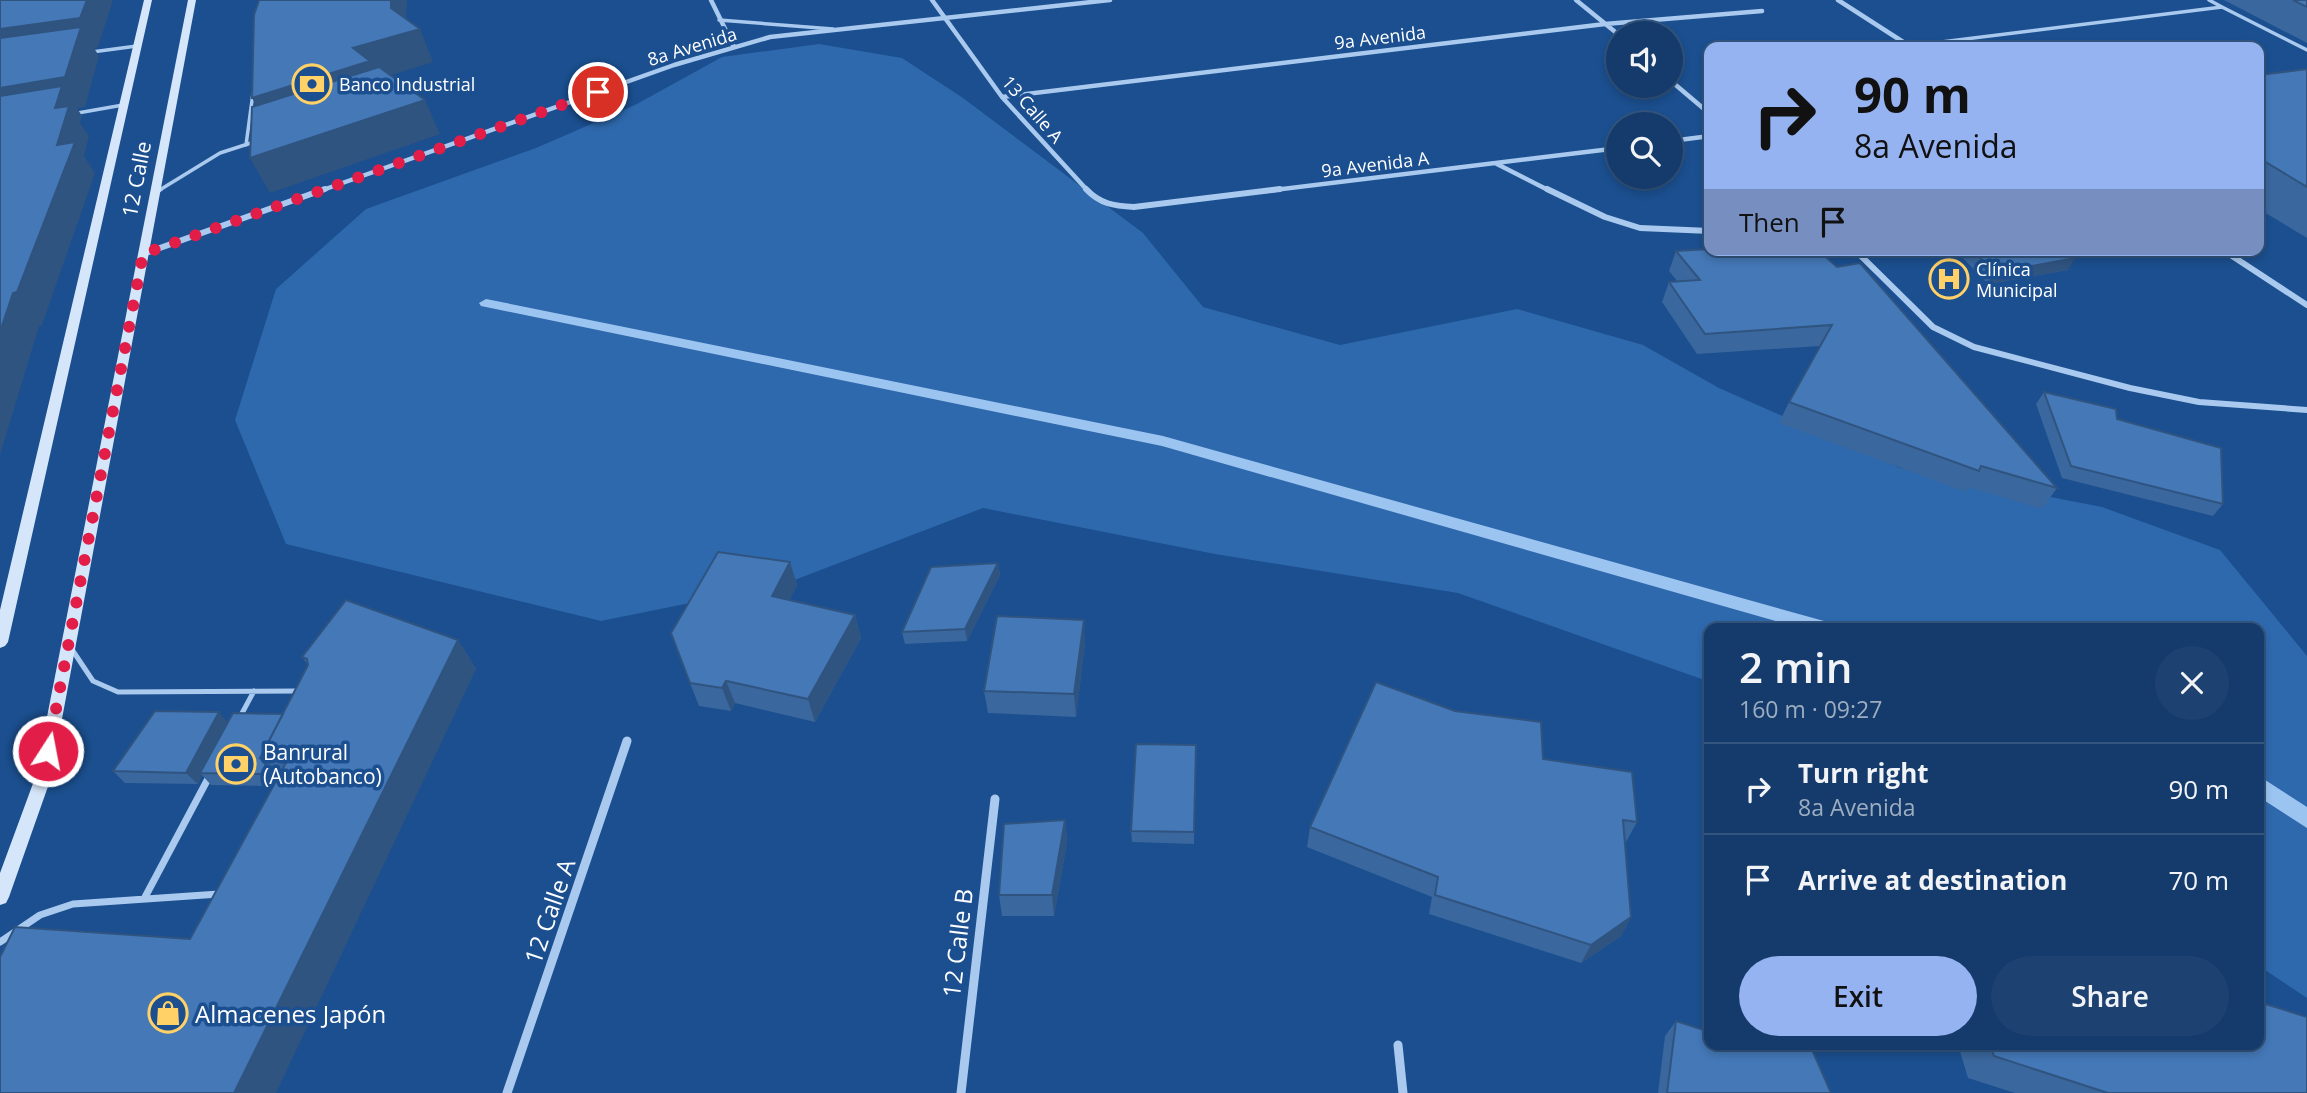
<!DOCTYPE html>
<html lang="en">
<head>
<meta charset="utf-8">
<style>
  :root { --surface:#143b6b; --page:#1d4271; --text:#f1f3f6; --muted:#9dadc1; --line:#33557e; --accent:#95b2f1 }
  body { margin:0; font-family:"Open Sans",sans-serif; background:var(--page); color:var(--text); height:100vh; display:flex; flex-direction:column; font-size:26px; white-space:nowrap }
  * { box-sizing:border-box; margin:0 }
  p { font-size:23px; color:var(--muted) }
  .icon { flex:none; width:38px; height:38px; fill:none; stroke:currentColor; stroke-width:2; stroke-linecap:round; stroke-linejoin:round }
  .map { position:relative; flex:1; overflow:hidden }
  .panel { position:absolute; left:1704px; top:623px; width:560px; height:427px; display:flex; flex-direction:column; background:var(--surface); border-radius:14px; box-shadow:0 4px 10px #0003,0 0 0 2px var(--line) }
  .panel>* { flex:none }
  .guide { position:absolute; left:1704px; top:42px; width:560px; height:214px; border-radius:14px; box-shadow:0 4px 10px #0003,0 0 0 2px var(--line); background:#95b2f1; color:#111; overflow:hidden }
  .controls { position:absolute; left:1606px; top:21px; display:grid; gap:14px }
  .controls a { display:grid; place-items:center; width:77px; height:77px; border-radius:50%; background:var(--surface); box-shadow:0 4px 10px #0003,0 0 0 2px var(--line); font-size:35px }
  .pin { position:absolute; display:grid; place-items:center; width:60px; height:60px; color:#fff; margin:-30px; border:4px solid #fff; border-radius:50%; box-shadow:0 2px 7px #0007 }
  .me { position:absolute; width:77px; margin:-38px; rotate:11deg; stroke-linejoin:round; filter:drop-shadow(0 0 5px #0008) }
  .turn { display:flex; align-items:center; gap:24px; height:147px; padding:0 35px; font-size:32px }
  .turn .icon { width:91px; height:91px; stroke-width:2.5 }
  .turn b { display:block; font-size:49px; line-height:60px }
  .then { display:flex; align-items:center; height:66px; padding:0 35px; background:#0003; gap:14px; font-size:26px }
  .round { display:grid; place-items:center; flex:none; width:74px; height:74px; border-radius:37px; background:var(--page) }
  .head { display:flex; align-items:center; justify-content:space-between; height:119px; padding:0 35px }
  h1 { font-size:42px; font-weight:600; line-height:52px }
  .cta { display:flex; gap:14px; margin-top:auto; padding:14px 35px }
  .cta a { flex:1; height:80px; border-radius:42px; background:var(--accent); color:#111; font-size:28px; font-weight:600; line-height:80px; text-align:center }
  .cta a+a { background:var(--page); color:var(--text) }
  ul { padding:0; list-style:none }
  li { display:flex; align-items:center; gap:21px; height:91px; padding:0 35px; border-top:2px solid var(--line) }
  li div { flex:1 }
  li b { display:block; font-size:26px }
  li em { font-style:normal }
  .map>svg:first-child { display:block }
  .green { fill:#2e69ad }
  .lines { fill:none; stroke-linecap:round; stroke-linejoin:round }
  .stream { fill:#9cc4f0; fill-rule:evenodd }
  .lane-far3 { stroke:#a9c9ee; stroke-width:3.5 }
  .lane-far2 { stroke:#a9c9ee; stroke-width:4.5 }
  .lane-far1 { stroke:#a9c9ee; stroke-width:5 }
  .lane { stroke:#a9c9ee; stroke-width:7 }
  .street-far2 { stroke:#a9c9ee; stroke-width:4.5 }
  .street-far1 { stroke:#a9c9ee; stroke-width:6 }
  .street { stroke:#a9c9ee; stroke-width:9 }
  .secondary { fill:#d6e6fa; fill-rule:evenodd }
  .wall { fill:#3a679d }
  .shaded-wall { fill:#305480 }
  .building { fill:#4478b7; stroke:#305480; stroke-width:2 }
  .route { stroke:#e11d48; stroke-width:12; stroke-dasharray:0 21.6 }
  .labels { text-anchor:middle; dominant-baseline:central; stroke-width:7; stroke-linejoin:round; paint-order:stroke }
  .far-street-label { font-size:18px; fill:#fff; stroke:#1b4f8f }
  .far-poi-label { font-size:18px; fill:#fff; stroke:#1b4f8f; text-anchor:start }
  .street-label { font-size:21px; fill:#fff; stroke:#1b4f8f }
  .poi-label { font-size:21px; fill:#fff; stroke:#1b4f8f; text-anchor:start }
  .near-street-label { font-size:24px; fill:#fff; stroke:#1b4f8f }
  .near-poi-label { font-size:24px; fill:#fff; stroke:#1b4f8f; text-anchor:start }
</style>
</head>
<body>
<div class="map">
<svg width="2307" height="1093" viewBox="0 0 2307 1093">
  <rect width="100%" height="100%" fill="#1b4f8f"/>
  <!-- green -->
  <path class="green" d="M819 44 902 58 963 98 1143 233 1203 307 1340 345 1517 309 1643 345 1719 388 1900 468 2102 507 2220 550 2307 656V998L2259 966V628H1710V682L1458 593 1215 554 983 508 784 584 601 621 286 544 235 420 276 289 366 209 536 148 635 105 722 57Z"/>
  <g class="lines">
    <!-- stream -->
    <path class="stream" d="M486 299 1163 436 1824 621 1831 623 1833 628H1800L1162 446 481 306 479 303Z
      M2259 776 2307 807V828L2259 797Z"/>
    <!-- lane-far3 -->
    <path class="lane-far3" d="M2209 0 2222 7
      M719 20 833 29
      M1909 46 2222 7 2307 50
      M92 52 137 46
      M407 92 428 85
      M72 114 123 105
      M246 145 253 93
      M158 191 220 153 254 142"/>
    <!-- lane-far2 -->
    <path class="lane-far2" d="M155 193 161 189"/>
    <!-- lane-far1 -->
    <path class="lane-far1" d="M71 648 93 681 118 692 300 691
      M240 717 254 691"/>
    <!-- lane -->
    <path class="lane" d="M144 899 210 775
      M0 942 40 915 73 904 219 894"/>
    <!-- street-far2 -->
    <path class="street-far2" d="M711 0 734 47
      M932 0 1002 97 1088 191
      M1576 0 1619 35
      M1838 0 1911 47
      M1671 81 1710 114
      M1002 97 1605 24 1762 11
      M1671 141 1710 136
      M1497 164 1550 191
      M320 191 674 65 770 37 1110 0
      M1266 191 1619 148"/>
    <!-- street-far1 -->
    <path class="street-far1" d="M1086 189C1100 204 1114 206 1134 207L1280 189
      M1547 189 1605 217 1640 228 1710 231
      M1855 250 1933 327 1974 347 2130 388 2199 402 2307 410
      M2223 250 2307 305
      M143 254 325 189"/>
    <!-- street -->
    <path class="street" d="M1398 1045 1403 1093
      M507 1093 627 741
      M961 1093 995 799"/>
    <!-- secondary -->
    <path class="secondary" d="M144 0H152L8 642 5 646 0 648V610Z
      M188 0H196L51 778 9 897 6 903 0 905V873L35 778Z"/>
  </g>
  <!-- wall -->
  <path class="wall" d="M2224 0H2307V43Z
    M2307 69V238L2259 209V75Z
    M1738 250 2057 488 2042 509 1968 487 1966 492 1779 423 1789 402 1820 346 1697 354 1662 302 1669 282 1677 281 1669 271 1676 251Z
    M1955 250H2065L2068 270 1988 284Z
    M2044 392 2117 419 2223 504 2213 516 2062 478 2036 404Z
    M790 562 797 585 789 600 855 615 861 638 815 722 735 703 731 711 699 706 690 683Z
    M998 563 1000 575 967 641 905 644 902 632Z
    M458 640 476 669 190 939 278 779 276 777 271 786 211 785 202 775 198 784 125 783 113 771 228 722 283 714 308 665 302 657Z
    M1085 643 1076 717 988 713 984 691Z
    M1196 745 1194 844 1132 842 1131 831Z
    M1543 759 1637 822 1626 842H1625L1631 917 1621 936 1581 963 1429 914 1432 897 1307 847 1310 827Z
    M1065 820 1067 842 1054 916H1002L999 895Z
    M1676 1021 1831 1093H1658L1665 1036Z
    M1958 1045H2259L2307 1093H2015L1968 1078Z"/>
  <!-- shaded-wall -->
  <path class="shaded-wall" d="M87 0H113L98 47 94 48 99 56 85 107 77 108 82 116 80 123 89 136 84 156 95 173 42 325 39 326 0 455V29Z
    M391 0H407L405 33 420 29 433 62 379 79 270 132 252 98 353 48 391 8Z
    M425 100 440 134 270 193 250 158Z
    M2075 258 2068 270 1988 284 1994 273Z
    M790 562 797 585 779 619 772 596Z
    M998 563 1000 575 967 641 965 629Z
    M855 615 861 638 815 722 808 699Z
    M1084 620 1085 643 1076 717 1074 694Z
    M458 640 476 669 276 1093H234Z
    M726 681 735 703 731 711 722 688Z
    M219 712 229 724 200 773 202 775 198 784 186 773Z
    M266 765 276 777 271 786 261 774Z
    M1065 820 1067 842 1054 916 1052 895Z
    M1631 917 1621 936 1581 963 1591 945Z"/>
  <!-- building -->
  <path class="building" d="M0 0H87L80 18 0 29Z
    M259 0H391V8L420 29 353 48 370 61 252 98 254 15Z
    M2293 0H2307V7Z
    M81 27 65 77 0 88V38Z
    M379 67 425 100 250 158 252 107Z
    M2307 69V187L2259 158V75Z
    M62 86 55 108 69 106 57 145 75 142 17 292 13 293 0 332V96Z
    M1710 249V250H1738L1739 251 1745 250H1818L1837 267 1860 263 2057 488 1981 466 1979 471 1789 402 1832 325 1705 334 1669 282 1700 280 1676 251Z
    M1973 250H2065L2075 258 1994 273Z
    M2044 392 2116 409 2117 419 2221 448 2223 504 2071 466Z
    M718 552 790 562 772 596 855 615 808 699 726 681 722 688 690 683 671 633Z
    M998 563 965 629 902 632 931 567Z
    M346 600 458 640 234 1093H0V957L15 927 190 939 288 759 260 758 308 665 307 659 302 657Z
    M997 616 1084 620 1074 694 984 691Z
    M1376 682 1455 711 1541 722 1543 759 1632 772 1637 822 1623 820 1631 917 1591 945 1435 895 1438 877 1310 827Z
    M155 711 219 712 186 773 113 771Z
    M233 713 283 714 260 758 266 765 261 774 200 773Z
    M1136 744 1196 745 1194 832 1131 831Z
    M1065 820 1052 895H999L1004 824Z
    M2259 1002 2307 1017V1093H2108L1994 1056 1990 1045H2259Z
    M1676 1021 1710 1032V1045H1810L1831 1093H1667Z"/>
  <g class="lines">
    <!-- route -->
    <path class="route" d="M48 751 143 254 598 92"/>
  </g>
  <!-- icons -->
  <defs>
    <g id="bank-ring" transform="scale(2.0125)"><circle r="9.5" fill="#1b4f8f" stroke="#ffd166" stroke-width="1.5"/><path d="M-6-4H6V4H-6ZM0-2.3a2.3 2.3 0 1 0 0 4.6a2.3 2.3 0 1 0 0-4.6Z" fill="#ffd166"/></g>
    <g id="hospital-ring" transform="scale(2.0125)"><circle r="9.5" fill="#1b4f8f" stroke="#ffd166" stroke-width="1.5"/><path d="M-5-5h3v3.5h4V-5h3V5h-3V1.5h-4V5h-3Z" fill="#ffd166"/></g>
    <g id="shop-ring" transform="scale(2.0125)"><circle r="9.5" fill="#1b4f8f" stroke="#ffd166" stroke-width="1.5"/><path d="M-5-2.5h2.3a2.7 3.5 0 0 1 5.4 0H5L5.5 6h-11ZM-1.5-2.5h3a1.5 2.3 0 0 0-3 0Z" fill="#ffd166"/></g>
  </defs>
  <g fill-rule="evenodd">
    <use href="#bank-ring" x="312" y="84"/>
    <use href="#hospital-ring" x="1949" y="279"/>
    <use href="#bank-ring" x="236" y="764"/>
    <use href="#shop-ring" x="168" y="1013"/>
  </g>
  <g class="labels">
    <!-- far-street labels -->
    <g class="far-street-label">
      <text transform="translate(1380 37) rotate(-7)">9a Avenida</text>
      <text transform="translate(692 46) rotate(-17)">8a Avenida</text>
      <text transform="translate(1033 109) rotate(49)">13 Calle A</text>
      <text transform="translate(1375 164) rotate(-7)">9a Avenida A</text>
    </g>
    <!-- far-poi labels -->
    <g class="far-poi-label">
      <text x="339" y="84">Banco Industrial</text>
      <text x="1976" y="269">Clínica<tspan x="1976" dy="21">Municipal</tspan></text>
    </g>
    <!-- street labels -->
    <g class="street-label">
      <text transform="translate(136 179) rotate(-79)">12 Calle</text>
    </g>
    <!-- poi labels -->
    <g class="poi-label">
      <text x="263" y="752">Banrural<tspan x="263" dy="24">(Autobanco)</tspan></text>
    </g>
    <!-- near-street labels -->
    <g class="near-street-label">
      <text transform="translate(549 911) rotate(-71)">12 Calle A</text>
      <text transform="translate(957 943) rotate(-83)">12 Calle B</text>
    </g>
    <!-- near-poi labels -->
    <g class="near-poi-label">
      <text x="195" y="1013">Almacenes Japón</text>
    </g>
  </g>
</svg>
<div class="controls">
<a><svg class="icon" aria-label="sound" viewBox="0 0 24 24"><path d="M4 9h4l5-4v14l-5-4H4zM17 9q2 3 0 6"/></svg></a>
<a><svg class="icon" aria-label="search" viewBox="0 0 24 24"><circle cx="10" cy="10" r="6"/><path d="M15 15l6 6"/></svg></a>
</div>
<div class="pin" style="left:598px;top:92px;background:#d93025"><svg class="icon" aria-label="arrive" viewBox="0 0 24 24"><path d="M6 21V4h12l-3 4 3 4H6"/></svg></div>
<svg class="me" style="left:48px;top:751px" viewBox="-20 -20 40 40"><circle r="17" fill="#e11d48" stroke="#fff" stroke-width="3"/><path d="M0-11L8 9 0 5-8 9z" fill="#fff"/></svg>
<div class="guide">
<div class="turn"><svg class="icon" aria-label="right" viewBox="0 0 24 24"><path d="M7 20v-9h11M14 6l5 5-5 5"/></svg><div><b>90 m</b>8a Avenida</div></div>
<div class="then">Then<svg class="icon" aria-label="arrive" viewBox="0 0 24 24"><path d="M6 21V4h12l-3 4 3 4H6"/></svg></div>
</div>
<section class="panel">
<div class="head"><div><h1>2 min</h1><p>160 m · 09:27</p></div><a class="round"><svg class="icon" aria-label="close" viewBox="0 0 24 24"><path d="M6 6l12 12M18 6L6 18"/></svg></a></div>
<ul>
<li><svg class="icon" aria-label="right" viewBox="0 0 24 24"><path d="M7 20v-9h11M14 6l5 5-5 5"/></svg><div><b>Turn right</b><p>8a Avenida</p></div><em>90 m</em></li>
<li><svg class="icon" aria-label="arrive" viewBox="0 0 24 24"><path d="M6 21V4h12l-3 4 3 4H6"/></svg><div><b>Arrive at destination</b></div><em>70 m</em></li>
</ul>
<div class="cta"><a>Exit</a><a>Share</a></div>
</section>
</div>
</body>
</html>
